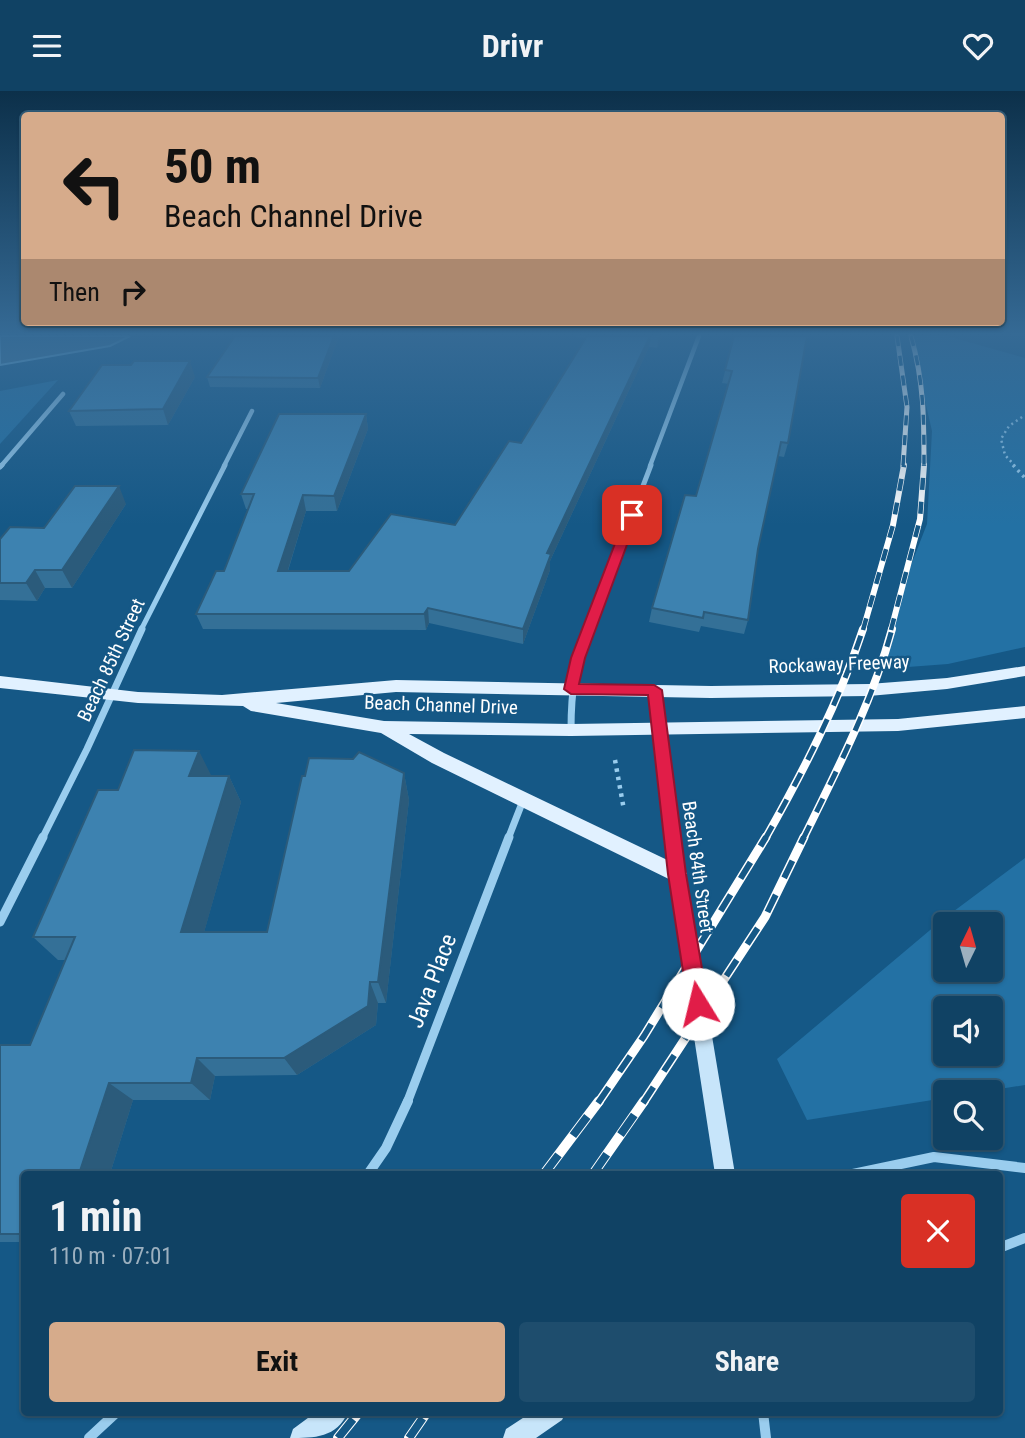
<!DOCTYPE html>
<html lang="en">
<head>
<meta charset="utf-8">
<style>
  :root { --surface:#104264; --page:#1e4d6d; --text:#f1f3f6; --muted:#9cb0bf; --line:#305b78; --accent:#d6ab8b }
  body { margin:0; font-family:"Roboto Condensed",sans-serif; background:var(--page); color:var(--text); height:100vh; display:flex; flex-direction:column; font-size:26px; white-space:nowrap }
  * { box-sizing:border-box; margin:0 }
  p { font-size:23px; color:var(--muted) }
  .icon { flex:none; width:38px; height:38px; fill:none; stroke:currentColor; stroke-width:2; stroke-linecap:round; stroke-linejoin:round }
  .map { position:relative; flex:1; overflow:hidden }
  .details { position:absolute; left:21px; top:1080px; width:982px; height:245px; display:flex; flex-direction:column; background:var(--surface); border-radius:7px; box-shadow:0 2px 5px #0004,0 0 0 2px var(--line) }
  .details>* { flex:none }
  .banner { position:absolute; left:21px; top:21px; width:984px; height:214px; border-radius:7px; box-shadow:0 2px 5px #0004,0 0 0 2px var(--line); background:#d6ab8b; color:#111; overflow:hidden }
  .needle { width:46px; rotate:5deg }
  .fabs { position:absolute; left:933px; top:821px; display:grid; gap:14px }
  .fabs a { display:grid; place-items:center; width:70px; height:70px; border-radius:7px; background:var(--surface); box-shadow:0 2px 5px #0004,0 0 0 2px var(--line); font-size:35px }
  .pin { position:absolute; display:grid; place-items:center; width:60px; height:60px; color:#fff; margin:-30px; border-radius:14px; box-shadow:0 4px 10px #0006 }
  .me { position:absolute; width:77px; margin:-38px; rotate:351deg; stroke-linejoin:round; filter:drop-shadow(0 0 5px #0008) }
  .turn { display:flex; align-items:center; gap:24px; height:147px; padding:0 28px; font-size:32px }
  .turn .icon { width:91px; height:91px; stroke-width:2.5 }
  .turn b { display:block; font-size:49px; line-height:60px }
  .then { display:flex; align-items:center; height:66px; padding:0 28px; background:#0003; gap:14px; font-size:26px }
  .round { display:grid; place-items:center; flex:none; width:74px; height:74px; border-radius:7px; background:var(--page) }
  .headline { display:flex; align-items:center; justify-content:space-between; height:119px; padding:0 28px }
  h1 { font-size:42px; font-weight:700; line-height:52px }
  .action { display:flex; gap:14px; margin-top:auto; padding:14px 28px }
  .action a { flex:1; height:80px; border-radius:7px; background:var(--accent); color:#111; font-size:28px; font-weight:700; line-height:80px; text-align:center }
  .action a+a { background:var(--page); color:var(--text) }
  header { display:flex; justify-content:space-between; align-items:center; height:91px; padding:0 28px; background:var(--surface); font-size:32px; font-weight:700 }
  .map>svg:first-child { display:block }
  .green { fill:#2371a4; fill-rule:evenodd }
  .water { fill:#4a7b9e; stroke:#8bcbf2; stroke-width:2 }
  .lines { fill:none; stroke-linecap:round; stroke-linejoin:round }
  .path-far2 { stroke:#9acdee; stroke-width:2.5; stroke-dasharray:2 3.5; stroke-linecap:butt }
  .path-far1 { stroke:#9acdee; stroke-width:3.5; stroke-dasharray:2.5 4.5; stroke-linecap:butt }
  .path { stroke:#9acdee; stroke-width:4.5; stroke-dasharray:3.5 5; stroke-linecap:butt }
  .street-far4 { stroke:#9acdee; stroke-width:4.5 }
  .street-far3 { stroke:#9acdee; stroke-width:5 }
  .street-far2 { stroke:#9acdee; stroke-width:7 }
  .street-far1 { stroke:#9acdee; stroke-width:9 }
  .street { stroke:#9acdee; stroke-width:10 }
  .secondary { fill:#c7e5fa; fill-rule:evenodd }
  .primary { fill:#e1f1ff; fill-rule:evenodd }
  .rail-far4-casing { stroke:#fff; stroke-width:5 }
  .rail-far3-casing { stroke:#fff; stroke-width:6 }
  .rail-far2-casing { stroke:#fff; stroke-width:8 }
  .rail-far1-casing { stroke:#fff; stroke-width:9 }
  .rail-casing { stroke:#fff; stroke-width:10 }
  .rail-far4 { stroke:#155886; stroke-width:3.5; stroke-dasharray:10; stroke-linecap:butt }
  .rail-far3 { stroke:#155886; stroke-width:4.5; stroke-dasharray:12; stroke-linecap:butt }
  .rail-far2 { stroke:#155886; stroke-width:5; stroke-dasharray:15; stroke-linecap:butt }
  .rail-far1 { stroke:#155886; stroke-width:6; stroke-dasharray:19; stroke-linecap:butt }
  .rail { stroke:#155886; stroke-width:8; stroke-dasharray:24; stroke-linecap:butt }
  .wall { fill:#347097 }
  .shaded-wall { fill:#2b5b7b }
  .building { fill:#3d82b0; stroke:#2b5b7b; stroke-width:2 }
  .route { fill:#e11d48; stroke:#92132f; stroke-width:2 }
  .labels { text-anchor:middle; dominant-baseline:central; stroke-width:5; stroke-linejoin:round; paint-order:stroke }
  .street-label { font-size:19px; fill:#fff; stroke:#155886 }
  .near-street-label { font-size:23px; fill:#fff; stroke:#155886 }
</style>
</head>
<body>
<header><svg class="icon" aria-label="menu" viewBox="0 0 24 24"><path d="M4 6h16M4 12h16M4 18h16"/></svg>Drivr<svg class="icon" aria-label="heart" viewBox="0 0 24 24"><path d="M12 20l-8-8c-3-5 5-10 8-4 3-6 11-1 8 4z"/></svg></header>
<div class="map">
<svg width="1025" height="1347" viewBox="0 0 1025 1347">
  <rect width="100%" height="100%" fill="#155886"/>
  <!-- green -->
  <path class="green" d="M910 245H947L1025 267V556L948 573 881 578 904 492 927 433 932 340Z
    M58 289 0 353V300Z
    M1025 767V994L981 1001H945V1007L807 1029 777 968 942 829ZM945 833H990V878H945ZM990 917V962H945V917Z"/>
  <!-- water -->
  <path class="water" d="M0 245H130L110 255 0 274Z"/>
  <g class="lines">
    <!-- path-far2 -->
    <path class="path-far2" d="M1015 375 1005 364 1001 348 1009 335 1025 324"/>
    <!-- path-far1 -->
    <path class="path-far1" d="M1013 374 1025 387"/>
    <!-- path -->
    <path class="path" d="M615 669 624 719"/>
    <!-- street-far4 -->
    <path class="street-far4" d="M1 375 63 303
      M224 375 252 320
      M650 375 699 245"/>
    <!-- street-far3 -->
    <path class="street-far3" d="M0 376 2 374
      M141 539 225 374
      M588 539 651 374"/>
    <!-- street-far2 -->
    <path class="street-far2" d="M571 639C571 598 575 576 589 538
      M42 748 87 658 142 538
      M508 748 524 707"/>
    <!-- street-far1 -->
    <path class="street-far1" d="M0 831 43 746
      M407 1012 509 746"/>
    <!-- street -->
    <path class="street" d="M368 1083 386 1057 408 1010
      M853 1083 934 1066 1025 1077
      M999 1157 1025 1147
      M763 1321 766 1347
      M89 1347 117 1321"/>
    <!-- secondary -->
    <path class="secondary" d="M654 594 660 599 685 783 735 1083H715L669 783 648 599Z
      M316 1321H348C337 1347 314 1347 290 1347L293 1338Z
      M532 1321H566L562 1329 536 1347H503L506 1338Z"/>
    <!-- primary -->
    <path class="primary" d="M1025 575V585L947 598 869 605 711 607 396 601 276 612 384 630 571 633 898 628 1025 615V627L898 640 571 645 409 643 444 662 684 777 687 783 684 789 677 792 432 672 381 642 251 620 243 615 138 612 0 597V585L138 601 222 604 396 589 711 595 869 593 947 587Z"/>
    <!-- rail-far4 casing -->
    <g class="rail-far4-casing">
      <path id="rail-far4" d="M897 245 907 316 903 375
        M911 245C924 292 924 327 924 375"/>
    </g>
    <!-- rail-far3 casing -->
    <g class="rail-far3-casing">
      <path id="rail-far3" d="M863 539 893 434 904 374
        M891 539 920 428 924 374"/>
    </g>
    <!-- rail-far2 casing -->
    <g class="rail-far2-casing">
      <path id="rail-far2" d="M765 748C803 681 839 611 863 538
        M803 748C837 679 872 612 892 538"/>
    </g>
    <!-- rail-far1 casing -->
    <g class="rail-far1-casing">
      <path id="rail-far1" d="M598 1012 644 945 766 746
        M643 1012 765 826 804 746"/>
    </g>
    <!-- rail casing -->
    <g class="rail-casing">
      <path id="rail" d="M544 1083 599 1010
        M593 1083 644 1010
        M338 1347 359 1321
        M409 1347 427 1321"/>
    </g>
    <!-- rail-far4 -->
    <use href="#rail-far4" class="rail-far4"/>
    <!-- rail-far3 -->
    <use href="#rail-far3" class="rail-far3"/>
    <!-- rail-far2 -->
    <use href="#rail-far2" class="rail-far2"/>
    <!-- rail-far1 -->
    <use href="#rail-far1" class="rail-far1"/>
    <!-- rail -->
    <use href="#rail" class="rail"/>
  </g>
  <!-- wall -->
  <path class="wall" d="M339 245 320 297 210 296 207 286Z
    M574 245H663L657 257 649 256 550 470V479L523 553 429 532 426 539 203 538 196 523 224 480 248 418H246L241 403 366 323 368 338 337 420H306L288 480H349L455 434 521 352 586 247Z
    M734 245 788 352 784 366 778 365 758 458 748 529 744 543 701 535 699 541 649 531 652 517 696 405 729 293 722 292Z
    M195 286 168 334 76 335 69 320Z
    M126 413 72 497H45L37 510 0 509V448Z
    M404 682 409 709 386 912H378L376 934 297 984 215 985 210 1009H133L110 1083H24V1151H0V954H30L66 869H58L33 846 118 699 212 685H229L241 711 204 841H267Z"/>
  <!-- shaded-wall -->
  <path class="shaded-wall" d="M334 245H339L320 297 318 287Z
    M650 245H651L649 256 550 470V479L523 553V538L547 462Z
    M659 245H663L657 257Z
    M190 270 195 286 168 334 163 318Z
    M366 323 368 338 337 420 334 405Z
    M119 395 126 413 72 497 62 479Z
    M303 404 306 420 283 495 278 480Z
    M35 479 45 497 37 510 26 492Z
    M428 517 429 532 426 539 424 523Z
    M199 660 212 686 189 685Z
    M404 682 409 709 386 912 378 891Z
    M229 685 241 711 198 863 181 841Z
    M370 891 378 912 376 934 297 984 284 967Z
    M197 967 215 985 210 1009 191 992Z
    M109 992 133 1009 110 1083H79Z"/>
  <!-- building -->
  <path class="building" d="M235 245H334L318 287 207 286Z
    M587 245H650L547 462 551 463 523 538 428 517 424 523H196L216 480H224L254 403H241L279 323H366L334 405 303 404 278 480H349L391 423 455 434 509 350 521 352Z
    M734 245H807L788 352 781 351 758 458 748 529 704 521 703 527 652 517 685 404 696 405 732 280 725 279Z
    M134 270H190L163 318 69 320 102 274H131Z
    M75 395H119L62 479H35L26 492H0V448L10 436 44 437Z
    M134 659 199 660 189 685H229L181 841H267L302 685H305L309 667 353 668 359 661 404 682 378 891H370L368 915 284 967H197L191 992H109L79 1083H24V1143H0V954H30L75 846H33L98 699H118Z"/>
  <!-- sky -->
  <linearGradient id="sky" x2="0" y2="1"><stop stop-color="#0c304a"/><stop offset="0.56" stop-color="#356a95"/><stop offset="1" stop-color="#356a95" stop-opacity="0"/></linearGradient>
  <rect width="1025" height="434" fill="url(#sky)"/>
  <!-- route -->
  <path class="route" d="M632 420 638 424 585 567 579 593 654 594 662 599 686 783 708 913 705 920 698 923 691 920 688 913 668 783 648 604 571 603 564 598 571 567 626 424Z"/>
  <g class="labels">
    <!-- street labels -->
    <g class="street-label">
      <text transform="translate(111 569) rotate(-65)">Beach 85th Street</text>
      <text transform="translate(839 573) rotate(-2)">Rockaway Freeway</text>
      <text transform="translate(441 614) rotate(2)">Beach Channel Drive</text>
      <text transform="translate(698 776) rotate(82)">Beach 84th Street</text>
    </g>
    <!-- near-street labels -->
    <g class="near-street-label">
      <text transform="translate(432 890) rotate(-69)">Java Place</text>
    </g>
  </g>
</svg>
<div class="fabs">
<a><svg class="needle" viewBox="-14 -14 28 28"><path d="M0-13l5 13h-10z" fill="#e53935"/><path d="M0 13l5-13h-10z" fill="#9cb0bf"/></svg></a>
<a><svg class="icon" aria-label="sound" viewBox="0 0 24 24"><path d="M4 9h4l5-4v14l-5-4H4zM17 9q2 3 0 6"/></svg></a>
<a><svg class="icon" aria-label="search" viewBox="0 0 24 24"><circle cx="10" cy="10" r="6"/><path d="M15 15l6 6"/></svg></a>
</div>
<div class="pin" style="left:632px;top:424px;background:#d93025"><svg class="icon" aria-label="arrive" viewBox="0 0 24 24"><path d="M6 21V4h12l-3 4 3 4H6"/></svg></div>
<svg class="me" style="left:698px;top:913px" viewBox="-20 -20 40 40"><circle r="19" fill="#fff"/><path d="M0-13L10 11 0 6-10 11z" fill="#e11d48"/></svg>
<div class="banner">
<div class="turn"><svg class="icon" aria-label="left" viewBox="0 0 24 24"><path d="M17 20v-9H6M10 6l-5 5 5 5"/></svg><div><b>50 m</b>Beach Channel Drive</div></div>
<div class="then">Then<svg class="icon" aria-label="right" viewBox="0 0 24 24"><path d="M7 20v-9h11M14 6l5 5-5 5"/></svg></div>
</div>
<section class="details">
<div class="headline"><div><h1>1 min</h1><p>110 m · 07:01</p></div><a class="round" style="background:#d93025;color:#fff"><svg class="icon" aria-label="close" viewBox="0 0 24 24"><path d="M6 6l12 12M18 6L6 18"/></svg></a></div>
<div class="action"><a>Exit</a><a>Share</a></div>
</section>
</div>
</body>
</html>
